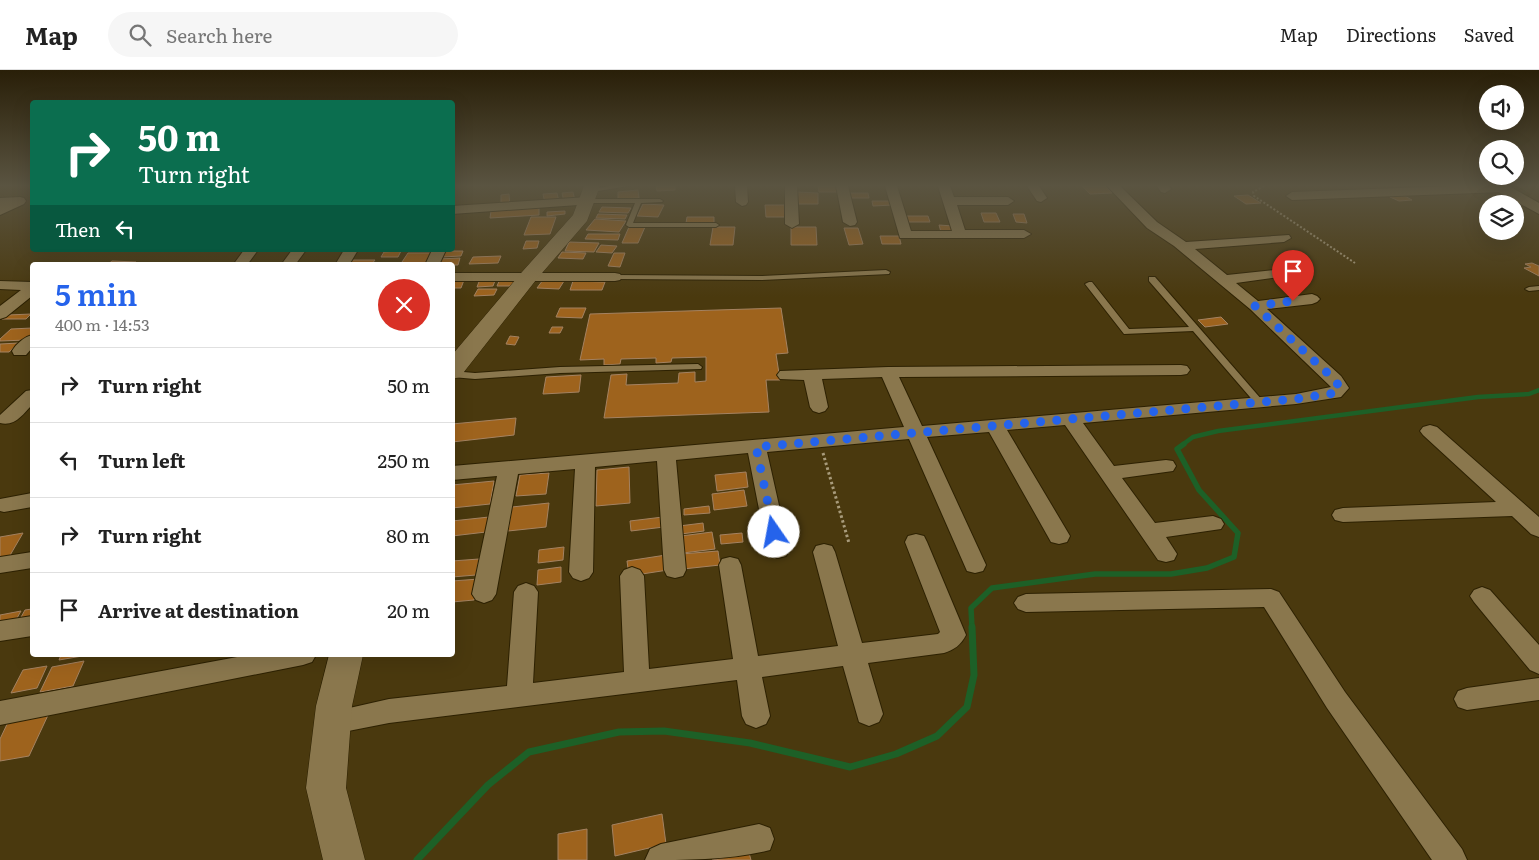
<!DOCTYPE html>
<html lang="en">
<head>
<meta charset="utf-8">
<style>
  :root { --surface:#fff; --page:#f6f6f6; --text:#222; --muted:#767676; --line:#e0e0e0; --accent:#2563eb }
  body { margin:0; font-family:Literata,serif; background:var(--page); color:var(--text); height:100vh; display:flex; flex-direction:column; font-size:19px; white-space:nowrap }
  * { box-sizing:border-box; margin:0 }
  p { font-size:16px; color:var(--muted) }
  .icon { flex:none; width:28px; height:28px; fill:none; stroke:currentColor; stroke-width:2; stroke-linecap:round; stroke-linejoin:round }
  .map { position:relative; flex:1; overflow:hidden }
  .details { position:absolute; left:30px; top:192px; width:425px; height:395px; display:flex; flex-direction:column; background:var(--surface); border-radius:5px; box-shadow:0 5px 20px #0002 }
  .details>* { flex:none }
  .guide { position:absolute; left:30px; top:30px; width:425px; height:152px; border-radius:5px; box-shadow:0 5px 20px #0002; background:#0b6e4f; color:#fff; overflow:hidden }
  .buttons { position:absolute; left:1479px; top:15px; display:grid; gap:10px }
  .buttons a { display:grid; place-items:center; width:45px; height:45px; border-radius:50%; background:var(--surface); box-shadow:0 5px 20px #0002; font-size:25px }
  .pin { position:absolute; display:grid; place-items:center; width:42px; height:42px; color:#fff; margin:-51px -21px; border-radius:50% 50% 50% 0; rotate:-45deg; box-shadow:0 0 5px #0007 }
  .pin .icon { rotate:45deg }
  .me { position:absolute; width:55px; margin:-28px; rotate:348deg; stroke-linejoin:round; filter:drop-shadow(0 0 4px #0008) }
  .turn { display:flex; align-items:center; gap:18px; height:105px; padding:0 25px; font-size:22px }
  .turn .icon { width:65px; height:65px; stroke-width:2.5 }
  .turn b { display:block; font-size:35px; line-height:42px }
  .then { display:flex; align-items:center; height:48px; padding:0 25px; background:#0003; gap:10px; font-size:19px }
  .round { display:grid; place-items:center; flex:none; width:52px; height:52px; border-radius:26px; background:var(--page) }
  .overview { display:flex; align-items:center; justify-content:space-between; height:85px; padding:0 25px }
  h1 { font-size:30px; font-weight:600; line-height:38px; color:var(--accent) }
  ul { padding:0; list-style:none }
  li { display:flex; align-items:center; gap:15px; height:75px; padding:0 25px; border-top:1px solid var(--line) }
  li div { flex:1 }
  li b { display:block; font-size:19px }
  li em { font-style:normal }
  header { display:flex; align-items:center; gap:30px; box-sizing:border-box; height:70px; padding:0 25px; background:var(--surface); border-bottom:1px solid var(--line) }
  header strong { font-size:24px }
  nav { display:flex; gap:28px; margin-inline-start:auto; font-size:18px }
  .search { width:350px; height:45px; background:var(--page); display:flex; align-items:center; gap:12px; box-sizing:border-box; padding:0 18px; border-radius:28px; color:var(--muted); font-size:19px }
  .map>svg:first-child { display:block }
  .lines { fill:none; stroke-linecap:round; stroke-linejoin:round }
  .stream-far2 { stroke:#1d6027; stroke-width:4.5 }
  .stream-far1 { stroke:#1d6027; stroke-width:5.5 }
  .stream { stroke:#1d6027; stroke-width:7 }
  .building { fill:#9e631d; stroke:#a48261 }
  .service-casing { stroke:#2d2102; stroke-width:2 }
  .minor-casing { stroke:#2d2102; stroke-width:2 }
  .tertiary-casing { stroke:#2d2102; stroke-width:2 }
  .secondary-casing { stroke:#2d2102; stroke-width:1 }
  .path-far1 { stroke:#a89b7b; stroke-width:2; stroke-dasharray:2 2; stroke-linecap:butt }
  .path { stroke:#a89b7b; stroke-width:3; stroke-dasharray:2.5 2.5; stroke-linecap:butt }
  .service { fill:#8a774d; fill-rule:evenodd }
  .minor { fill:#8a774d; fill-rule:evenodd }
  .tertiary { fill:#8a774d; fill-rule:evenodd }
  .secondary { fill:#8a774d; fill-rule:evenodd }
  .route { stroke:#2563eb; stroke-width:9; stroke-dasharray:0 16.2 }
</style>
</head>
<body>
<header>
<strong>Map</strong>
<div class="search"><svg class="icon" aria-label="search" viewBox="0 0 24 24"><circle cx="10" cy="10" r="6"/><path d="M15 15l6 6"/></svg>Search here</div>
<nav><a>Map</a><a>Directions</a><a>Saved</a></nav>
</header>
<div class="map">
<svg width="1539" height="790" viewBox="0 0 1539 790">
  <rect width="100%" height="100%" fill="#4a390e"/>
  <g class="lines">
    <!-- stream-far2 -->
    <path class="stream-far2" d="M1182 375 1193 367 1218 361 1478 327 1529 324 1539 320"/>
    <!-- stream-far1 -->
    <path class="stream-far1" d="M972 558 971 538 992 518 1095 504H1171L1207 498 1234 487 1238 463 1199 420 1177 379 1184 374"/>
    <!-- stream -->
    <path class="stream" d="M417 790 488 715 529 682 619 662 664 661 750 673 850 697 896 684 937 666 967 637 974 605 972 557"/>
  </g>
  <!-- building -->
  <path class="building" d="M656 116H675V120L657 121Z
    M818 116H837L838 122H819Z
    M1082 116H1105L1112 123 1090 124Z
    M638 120 639 128 618 129V122Z
    M573 122 575 131 564 132 562 123Z
    M797 122 818 123V134H796Z
    M557 123 559 132 545 133 543 124Z
    M850 123H868L869 128H851Z
    M509 124 510 136 501 137V125Z
    M1248 125 1261 133 1246 134 1234 126Z
    M1403 125 1412 130 1399 131 1390 127Z
    M872 131H892L893 135 873 136Z
    M643 134 664 135 658 147 637 146Z
    M765 135H786L787 147H766Z
    M602 137 631 138 628 143 599 142Z
    M539 138V145L490 148 491 141Z
    M565 141V144L547 146V142Z
    M981 143H996L1000 152H984Z
    M598 144 627 145 625 149 596 148Z
    M1013 144H1024L1027 153 1016 152Z
    M906 146H928L930 152H908Z
    M531 147H556L550 164 524 165Z
    M687 147H714V153H686Z
    M595 149 626 151 619 162 586 160Z
    M939 155 953 156 955 163 941 162Z
    M629 157H645L638 173H622Z
    M713 157H735L733 175H710Z
    M791 157H816L817 175H791Z
    M844 158H858L863 174 849 175Z
    M588 164H620L618 170 585 169Z
    M880 166H899L901 174H882Z
    M526 171H539L537 178 523 179Z
    M569 172 599 173 594 182 565 181Z
    M601 175 617 176 612 183 596 182Z
    M401 181 398 187H381L384 182Z
    M444 181H463L461 186 442 187Z
    M562 182 586 183 583 189 558 188Z
    M408 183H434L427 194 400 195Z
    M614 183H625L620 197 608 196Z
    M501 186 498 193 469 194 473 187Z
    M460 188 458 195H435L438 189Z
    M349 190H375L371 195H346Z
    M112 191 136 192 132 195H107Z
    M1532 193 1539 196V206L1524 198 1531 197 1525 194Z
    M496 208 493 216 477 217 480 209Z
    M517 208 515 216H497L500 209Z
    M454 210H464L461 218H452Z
    M543 210 564 211 559 219 537 218Z
    M573 211 605 212 602 220H570Z
    M478 219H497L494 225 474 226Z
    M560 238H586L582 248 556 247Z
    M781 238 788 283 776 284 780 310H766L769 342 604 348 611 305 627 304 626 315 678 313 679 303 695 302V312L706 311V287L672 288 671 292 656 293V288L621 289 620 294 604 295V289L580 290 590 244Z
    M31 244 26 249H2L8 245Z
    M1221 247 1228 254 1205 257 1198 250Z
    M552 257H563L560 263H549Z
    M32 258V265L27 270 0 271V269L11 259Z
    M510 266 519 267 515 275 506 274Z
    M19 273 9 282H0V274Z
    M581 305 579 322 543 324 546 307Z
    M516 348 514 365 452 372V354Z
    M629 397 630 433 596 436 597 400Z
    M746 402 748 417 717 421 715 405Z
    M549 403 546 424 516 426 520 405Z
    M494 411 490 434 452 438V415Z
    M744 420 747 436 714 440 712 424Z
    M549 433 546 457 508 461 512 437Z
    M709 436 710 443 684 445V439Z
    M489 447 486 462 452 466V451Z
    M663 447 664 457 631 461 630 451Z
    M703 453 704 461 681 464 679 456Z
    M712 462 715 479 683 483 681 466Z
    M23 463 9 487 0 489V467Z
    M742 463 743 472 721 474 720 465Z
    M564 477 563 490 538 493 539 480Z
    M718 481 720 495 683 499 681 484Z
    M666 485 668 500 629 506 627 491Z
    M479 489 476 505 452 507V491Z
    M561 497V512L537 515 538 500Z
    M479 509 474 530 452 532V511Z
    M32 539V553L16 556 25 540Z
    M21 541 12 557 0 559V545Z
    M61 585H88L59 590Z
    M84 591 73 616 40 622 52 597Z
    M47 596 37 618 11 623 23 600Z
    M49 643 29 686 0 691V669L9 650Z
    M662 744 666 774 615 786 612 755Z
    M587 759V790H558V764Z
    M749 783 751 790H712Z"/>
  <g class="lines">
    <!-- service casing -->
    <g class="service-casing">
      <path id="service" d="M609 116H628L592 122 589 120Z
        M660 129 663 131 662 132 641 133 633 153H716L719 155 716 157H629L626 155 635 133H588L585 131 588 129Z
        M886 200 890 202 889 204 762 210 615 209 611 207 615 205 762 206Z
        M1149 207H1155L1262 330 1264 332 1262 334H1256L1193 261 1124 264 1085 214 1089 212H1092L1129 259 1189 257 1149 211Z
        M1539 216V220L1529 221 1525 219 1529 217Z
        M698 294 702 297 701 299 560 303 475 309 452 307V301L475 303 560 297Z"/>
    </g>
    <!-- minor casing -->
    <g class="minor-casing">
      <path id="minor" d="M735 116H747L748 132 746 135 742 136 736 132Z
        M785 116H797L799 154 792 158 785 154Z
        M836 116H848L857 152 855 155 850 156 843 152Z
        M885 116H897L911 161H952L938 116H950L954 127H1008L1014 131 1008 135H957L965 160H1024L1031 164 1024 168H900Z
        M1027 116H1039L1047 128 1041 132 1037 131Z
        M1107 116H1120L1157 152 1186 172 1289 165 1291 168 1284 172 1195 179 1227 205 1275 200 1280 201 1282 204 1280 207 1236 213 1258 231 1312 224 1317 226 1320 229 1317 232 1312 234 1267 239 1341 306 1349 318 1341 327 1296 334 1083 353 1114 396 1166 390 1173 391 1176 396 1173 401 1122 408 1155 453 1213 446 1221 449 1224 454 1221 459 1166 467 1177 484 1174 490 1166 492 1158 490 1065 355 1007 360 1070 466 1067 472 1059 474 1051 472 989 362 927 367 986 495 983 501 975 503 967 501 909 369 767 382 789 480 786 486 778 488 770 486 767 480 748 383 676 390 686 500 683 506 675 508 667 506 664 500 657 391 595 397 593 502 589 508 581 511 573 508 569 502 575 399 518 404 496 524 492 530 484 533 476 530 472 524 497 406 452 410V396L904 357 882 307 822 309 828 337 825 341 819 343 813 341 810 337 804 310 780 309 777 305 780 301 888 297 1181 295 1187 296 1190 300 1187 304 1181 305 899 307 922 356 1296 324 1331 317 1250 239 1174 176 1147 158Z
        M1157 116H1169L1171 119 1165 123 1161 122Z
        M1455 116H1507L1508 118 1502 122 1292 130 1286 126 1292 122Z
        M20 127 24 128 26 131 24 134 0 145V128Z
        M588 127 592 128 594 131 592 134 452 144V136Z
        M244 180H258L247 195H233Z
        M292 180H306L295 195H281Z
        M344 180H358L349 195H335Z
        M432 180H446L439 195H425Z
        M452 203H615L620 204 622 207 620 210 615 211H452Z
        M0 211 32 212V226L6 247 0 249V236L21 220 0 219Z
        M32 265V278L26 285H14L12 281C16 274 24 267 32 265Z
        M32 320V335C23 344 15 357 0 353V345L26 321Z
        M1430 355 1437 357 1539 447V467L1531 464 1512 446 1343 452 1335 450 1332 445 1335 440 1343 438 1496 432 1423 365 1420 361 1423 357Z
        M32 423V437L4 442 0 441V429Z
        M916 464 924 466 927 472 966 565C961 575 954 580 944 583L868 593 883 644 879 652 869 656 859 652 843 596 762 607 770 646 766 654 756 658 746 654 742 646 737 610 389 653 333 664 323 660 319 652 323 644 389 629 507 616 514 522 518 516 526 513 534 516 538 522 533 613 624 602 620 506 624 500 632 497 640 500 644 506 649 599 733 589 719 495 722 489 730 487 738 489 741 495 758 586 838 576 813 482 816 476 824 474 832 476 835 482 862 573 938 564 940 562 905 472 908 466Z
        M32 482V498L0 503V487Z
        M1482 517 1490 520 1539 575V604L1530 600 1474 532 1470 526 1474 520Z
        M1271 519 1279 522 1345 622 1462 779 1467 790H1432L1327 638 1264 537 1026 542 1018 539 1014 533 1018 527 1026 524Z
        M32 546V566L0 571V551Z
        M248 585H316L312 592 303 595 0 655V631Z
        M1539 608V630L1467 640 1458 637 1454 629 1458 621 1467 618Z
        M759 754 770 758 774 769 770 780C731 790 687 790 645 790L650 779 661 774Z"/>
    </g>
    <!-- tertiary casing -->
    <g class="tertiary-casing">
      <path id="tertiary" d="M1491 116H1509L1539 133V144L1493 119Z"/>
    </g>
    <!-- secondary casing -->
    <g class="secondary-casing">
      <path id="secondary" d="M584 116H600L587 151 536 210 460 307 452 309V285L522 202 573 145Z
        M329 585H363L352 636 346 718 365 790H323L306 718 316 636Z"/>
    </g>
    <!-- path-far1 -->
    <path class="path-far1" d="M1264 116 1253 122 1254 126 1355 193"/>
    <!-- path -->
    <path class="path" d="M823 383 849 473"/>
    <!-- service -->
    <use href="#service" class="service"/>
    <!-- minor -->
    <use href="#minor" class="minor"/>
    <!-- tertiary -->
    <use href="#tertiary" class="tertiary"/>
    <!-- secondary -->
    <use href="#secondary" class="secondary"/>
  </g>
  <!-- sky -->
  <linearGradient id="sky" x2="0" y2="1"><stop stop-color="#291f08"/><stop offset="0.51" stop-color="#5a5441"/><stop offset="1" stop-color="#5a5441" stop-opacity="0"/></linearGradient>
  <rect width="1539" height="227" fill="url(#sky)"/>
  <g class="lines">
    <!-- route -->
    <path class="route" d="M774 462 756 377 1296 329 1335 323 1340 318 1335 310 1255 236 1293 231"/>
  </g>
</svg>
<div class="buttons">
<a><svg class="icon" aria-label="sound" viewBox="0 0 24 24"><path d="M4 9h4l5-4v14l-5-4H4zM17 9q2 3 0 6"/></svg></a>
<a><svg class="icon" aria-label="search" viewBox="0 0 24 24"><circle cx="10" cy="10" r="6"/><path d="M15 15l6 6"/></svg></a>
<a><svg class="icon" aria-label="layers" viewBox="0 0 24 24"><path d="M12 4l9 5-9 5-9-5zM3 14l9 5 9-5"/></svg></a>
</div>
<div class="pin" style="left:1293px;top:231px;background:#d93025"><svg class="icon" aria-label="arrive" viewBox="0 0 24 24"><path d="M6 21V4h12l-3 4 3 4H6"/></svg></div>
<svg class="me" style="left:774px;top:462px" viewBox="-20 -20 40 40"><circle r="19" fill="#fff"/><path d="M0-13L10 11 0 6-10 11z" fill="#2563eb"/></svg>
<div class="guide">
<div class="turn"><svg class="icon" aria-label="right" viewBox="0 0 24 24"><path d="M7 20v-9h11M14 6l5 5-5 5"/></svg><div><b>50 m</b>Turn right</div></div>
<div class="then">Then<svg class="icon" aria-label="left" viewBox="0 0 24 24"><path d="M17 20v-9H6M10 6l-5 5 5 5"/></svg></div>
</div>
<section class="details">
<div class="overview"><div><h1>5 min</h1><p>400 m · 14:53</p></div><a class="round" style="background:#d93025;color:#fff"><svg class="icon" aria-label="close" viewBox="0 0 24 24"><path d="M6 6l12 12M18 6L6 18"/></svg></a></div>
<ul>
<li><svg class="icon" aria-label="right" viewBox="0 0 24 24"><path d="M7 20v-9h11M14 6l5 5-5 5"/></svg><div><b>Turn right</b></div><em>50 m</em></li>
<li><svg class="icon" aria-label="left" viewBox="0 0 24 24"><path d="M17 20v-9H6M10 6l-5 5 5 5"/></svg><div><b>Turn left</b></div><em>250 m</em></li>
<li><svg class="icon" aria-label="right" viewBox="0 0 24 24"><path d="M7 20v-9h11M14 6l5 5-5 5"/></svg><div><b>Turn right</b></div><em>80 m</em></li>
<li><svg class="icon" aria-label="arrive" viewBox="0 0 24 24"><path d="M6 21V4h12l-3 4 3 4H6"/></svg><div><b>Arrive at destination</b></div><em>20 m</em></li>
</ul>
</section>
</div>
</body>
</html>
